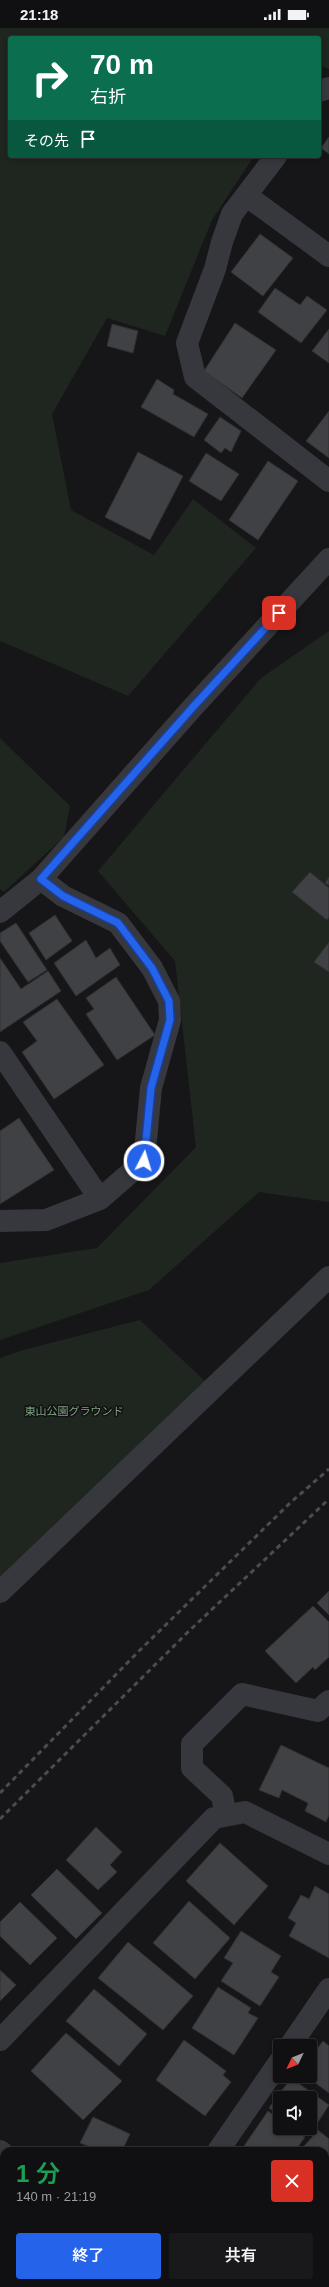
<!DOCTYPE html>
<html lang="ja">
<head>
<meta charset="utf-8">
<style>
  :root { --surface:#101012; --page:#19191b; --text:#f1f3f6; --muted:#9c9d9f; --line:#303032; --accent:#2563eb }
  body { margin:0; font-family:Helvetica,"Noto Sans JP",sans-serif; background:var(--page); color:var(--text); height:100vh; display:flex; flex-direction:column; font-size:15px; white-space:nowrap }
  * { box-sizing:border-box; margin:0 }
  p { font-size:13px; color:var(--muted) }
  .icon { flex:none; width:22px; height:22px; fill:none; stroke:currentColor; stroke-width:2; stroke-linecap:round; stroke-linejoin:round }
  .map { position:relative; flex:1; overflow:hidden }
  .side { position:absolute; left:0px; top:2119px; width:329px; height:140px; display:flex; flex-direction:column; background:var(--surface); border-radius:12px 12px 0 0; box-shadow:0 2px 6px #0003,0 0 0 1px var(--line) }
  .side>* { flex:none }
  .banner { position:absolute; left:8px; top:8px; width:313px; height:122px; border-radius:4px; box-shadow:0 2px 6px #0003,0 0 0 1px var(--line); background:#0b6e4f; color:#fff; overflow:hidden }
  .needle { width:26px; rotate:227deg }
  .fabs { position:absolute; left:273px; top:2011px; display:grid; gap:8px }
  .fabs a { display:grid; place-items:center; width:44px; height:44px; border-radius:4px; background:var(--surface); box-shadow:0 2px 6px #0003,0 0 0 1px var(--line); font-size:20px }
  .pin { position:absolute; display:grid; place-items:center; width:34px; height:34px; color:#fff; margin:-17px; border-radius:8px; box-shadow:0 2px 6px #0006 }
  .me { position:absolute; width:44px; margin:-22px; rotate:5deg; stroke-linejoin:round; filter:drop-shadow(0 0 3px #0008) }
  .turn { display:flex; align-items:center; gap:14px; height:84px; padding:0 16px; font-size:18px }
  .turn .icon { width:52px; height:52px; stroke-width:2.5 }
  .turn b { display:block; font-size:28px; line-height:34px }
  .then { display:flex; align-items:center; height:38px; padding:0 16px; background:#0003; gap:8px; font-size:15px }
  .round { display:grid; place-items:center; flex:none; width:42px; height:42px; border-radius:4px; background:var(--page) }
  .head { display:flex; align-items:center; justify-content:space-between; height:68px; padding:0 16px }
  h1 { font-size:24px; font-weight:600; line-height:30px; color:#1e9e55 }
  .action { display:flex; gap:8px; margin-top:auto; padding:8px 16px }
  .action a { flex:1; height:46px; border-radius:4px; background:var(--accent); color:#fff; font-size:16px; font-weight:600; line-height:46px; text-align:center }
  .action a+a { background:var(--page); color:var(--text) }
  .status { display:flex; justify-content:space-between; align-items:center; height:28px; padding:0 20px; background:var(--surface); direction:ltr }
  .status svg { height:11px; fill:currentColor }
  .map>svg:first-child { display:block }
  .green { fill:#1e261f }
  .building { fill:#404145; stroke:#303034 }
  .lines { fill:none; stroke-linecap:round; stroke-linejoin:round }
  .minor { stroke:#37383d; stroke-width:22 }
  .rail { stroke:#4a4c52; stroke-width:3; stroke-dasharray:5 4; stroke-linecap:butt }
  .route-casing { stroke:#184099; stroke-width:10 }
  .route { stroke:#2563eb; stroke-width:7 }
  .labels { text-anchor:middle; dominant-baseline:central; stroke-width:3; stroke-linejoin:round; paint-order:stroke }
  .park-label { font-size:11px; fill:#7fa381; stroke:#111113 }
</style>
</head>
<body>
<div class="status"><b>21:18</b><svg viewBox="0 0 49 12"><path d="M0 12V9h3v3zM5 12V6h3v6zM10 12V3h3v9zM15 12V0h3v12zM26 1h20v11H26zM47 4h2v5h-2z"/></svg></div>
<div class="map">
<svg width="329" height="2259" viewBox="0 0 329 2259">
  <rect width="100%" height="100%" fill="#161618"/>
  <!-- green -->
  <path class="green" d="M0 0H329V41L319 37V10H10V128H254L212 192 165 308 107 290 52 386 71 482 154 527 193 471 256 520 128 668 0 613Z
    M329 603V1174L259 1164 149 1262 0 1312V1235L97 1220 196 1119 175 933 98 843 261 650Z
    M0 710 70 778 64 809 4 864 0 861Z
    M140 1292 206 1354 0 1553V1330L23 1322Z"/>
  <!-- building -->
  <path class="building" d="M329 109V126L321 120Z
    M260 206 293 230 263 268 231 244Z
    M275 260 300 277 307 268 327 282 301 315 258 284Z
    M235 295 276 322 242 370 204 343Z
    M112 296 138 303 133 325 107 318Z
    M329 301V335L312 323Z
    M157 351 174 362 173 366 208 386 194 409 141 379Z
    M329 383V430L306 413Z
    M220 389 241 403 231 424 225 420 221 425 204 412Z
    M138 424 183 448 150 512 105 489Z
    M206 425 239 446 221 473 189 453Z
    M268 433 298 453 258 512 229 492Z
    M310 844 329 860V889L327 892 292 864Z
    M329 849V857L325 855Z
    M55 887 72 913 46 932 29 905Z
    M16 895 47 942 28 954 0 913V905Z
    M86 912 96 930 110 920 120 937 76 968 54 935Z
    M329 914V944L314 934Z
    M0 930 21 961 48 943 61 963 0 1004Z
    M116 949 155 1007 117 1032 86 986 94 981 86 970Z
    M57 971 104 1037 54 1071 22 1024 37 1013 23 994Z
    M19 1090 54 1142 0 1176V1103Z
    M329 1563V1587L317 1575Z
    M313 1578 329 1594V1629L315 1642 313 1639 296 1655 265 1623Z
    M281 1717 329 1740V1787L326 1794 305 1783 308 1775 282 1762 279 1770 259 1762Z
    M96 1799 122 1824 110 1837 117 1844 98 1862 66 1832Z
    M220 1815 268 1858 234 1897 186 1853Z
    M57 1841 102 1885 76 1911 31 1867Z
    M315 1858 329 1866V1930L289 1908 296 1895 288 1890 301 1867 309 1871Z
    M189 1873 230 1910 195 1951 153 1915Z
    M20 1874 57 1910 30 1937 0 1908V1894Z
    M241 1903 281 1928 271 1944 279 1949 260 1978 221 1953 233 1935 224 1930Z
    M128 1914 193 1968 163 2002 98 1950Z
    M0 1942 16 1957 0 1973Z
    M218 1959 251 1980 248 1985 258 1990 234 2027 192 2000Z
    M94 1961 147 2006 119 2038 66 1993Z
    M66 2005 122 2053 83 2092 31 2043Z
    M184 2012 226 2043 223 2047 231 2054 205 2088 156 2052Z
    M323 2013 329 2018V2065L306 2048H310V2030Z
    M291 2050 329 2077 309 2108 297 2100H310V2070H280V2088L269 2080Z
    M268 2083 280 2092V2100H292L305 2109 295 2123H251L244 2118Z
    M93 2089 130 2106 123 2121 126 2123H88L90 2119 80 2115Z
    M318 2102 329 2111V2152L325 2157V2123H300Z
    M325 2232H329V2259H304V2255H325Z
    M35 2255H67L65 2259H33Z
    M92 2255H149L147 2259H90Z"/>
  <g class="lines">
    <!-- minor -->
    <path class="minor" d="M319 63 329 60
      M276 128 232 186 222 214 215 241 187 315 195 349 329 453
      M247 168 329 228
      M0 884 41 851 193 679 329 531
      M0 1024 100 1171
      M0 1193 46 1192 100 1171 144 1133 151 1060 170 992 169 973 152 940 118 895 63 868 41 851
      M0 1564 329 1249
      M226 1787 222 1768 192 1740V1716L242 1666 318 1683 329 1673
      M0 2012 214 1790 245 1784 329 1826
      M290 2018 329 1961
      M0 2123 4 2126
      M218 2123 280 2033
      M325 2181 329 2178"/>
    <!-- rail -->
    <path class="rail" d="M0 1765 138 1624 290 1475 329 1441
      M0 1791 189 1603 329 1471"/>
  </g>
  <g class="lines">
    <!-- route casing -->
    <g class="route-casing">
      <path id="route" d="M144 1133 151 1060 170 992 169 973 152 940 118 895 63 868 41 851 193 679 279 585"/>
    </g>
    <!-- route -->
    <use href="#route" class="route"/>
  </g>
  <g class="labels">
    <!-- park labels -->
    <g class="park-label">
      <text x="74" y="1383">東山公園グラウンド</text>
    </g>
  </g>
</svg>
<div class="fabs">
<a><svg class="needle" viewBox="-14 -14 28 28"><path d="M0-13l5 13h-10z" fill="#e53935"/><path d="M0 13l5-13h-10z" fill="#9c9d9f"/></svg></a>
<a><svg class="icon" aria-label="sound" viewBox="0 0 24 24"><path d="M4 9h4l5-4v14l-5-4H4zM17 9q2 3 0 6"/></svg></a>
</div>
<div class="pin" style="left:279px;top:585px;background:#d93025"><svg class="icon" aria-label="arrive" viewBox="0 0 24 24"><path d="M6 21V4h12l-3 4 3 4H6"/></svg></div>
<svg class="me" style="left:144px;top:1133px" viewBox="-20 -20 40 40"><circle r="17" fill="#2563eb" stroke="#fff" stroke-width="3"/><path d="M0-11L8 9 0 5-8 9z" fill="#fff"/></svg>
<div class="banner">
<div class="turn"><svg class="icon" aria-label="right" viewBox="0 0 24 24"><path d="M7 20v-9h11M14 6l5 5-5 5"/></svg><div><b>70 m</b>右折</div></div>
<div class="then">その先<svg class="icon" aria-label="arrive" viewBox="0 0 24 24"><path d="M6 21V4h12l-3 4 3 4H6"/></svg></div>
</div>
<section class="side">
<div class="head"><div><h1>1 分</h1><p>140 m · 21:19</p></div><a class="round" style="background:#d93025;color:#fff"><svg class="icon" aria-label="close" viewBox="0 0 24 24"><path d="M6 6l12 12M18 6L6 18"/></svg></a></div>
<div class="action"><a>終了</a><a>共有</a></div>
</section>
</div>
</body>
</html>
